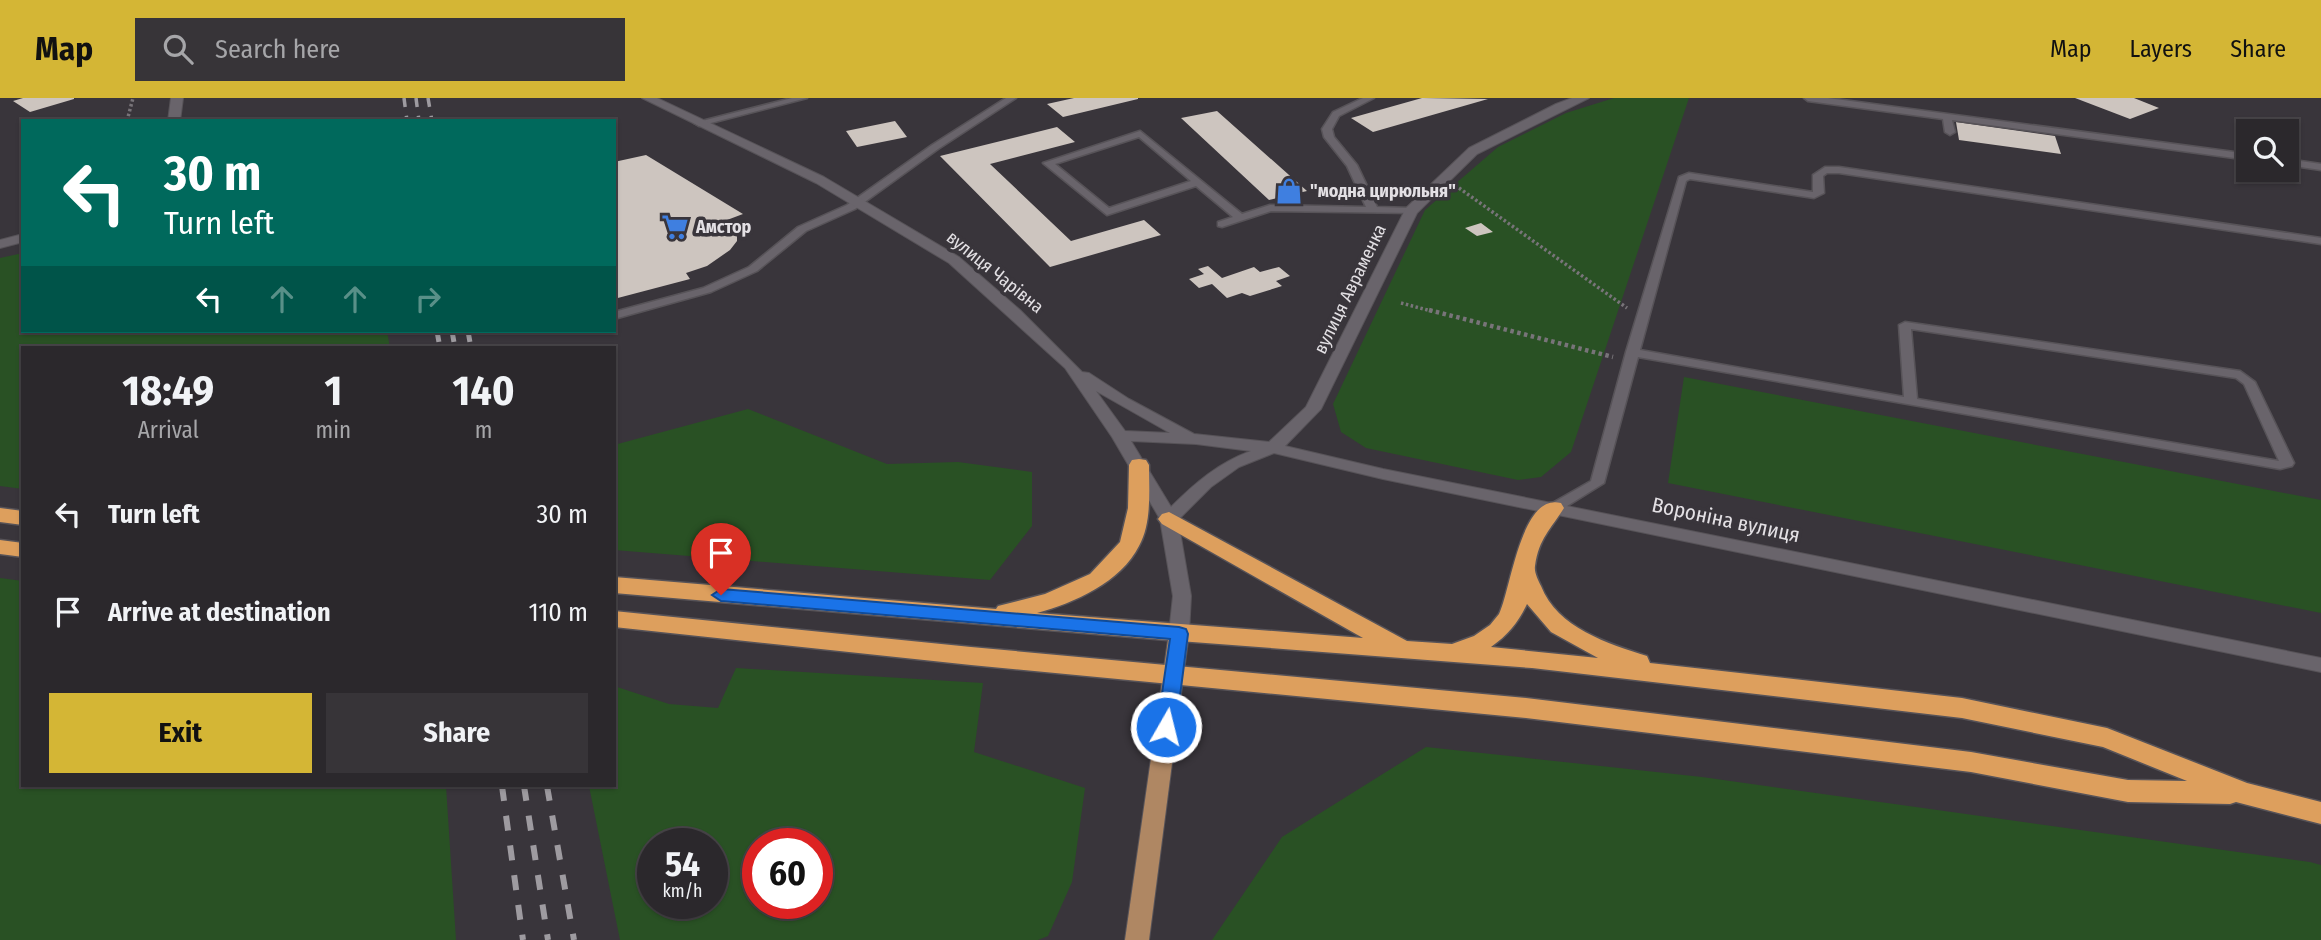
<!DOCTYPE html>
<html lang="en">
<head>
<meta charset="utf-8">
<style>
  :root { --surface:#2b282c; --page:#373438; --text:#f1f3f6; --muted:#a6a6a9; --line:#474448; --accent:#d4b635 }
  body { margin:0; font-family:"Fira Sans Condensed",sans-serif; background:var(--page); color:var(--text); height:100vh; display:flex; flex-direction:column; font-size:26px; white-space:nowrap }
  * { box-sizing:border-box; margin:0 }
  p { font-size:23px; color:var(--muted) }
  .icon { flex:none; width:38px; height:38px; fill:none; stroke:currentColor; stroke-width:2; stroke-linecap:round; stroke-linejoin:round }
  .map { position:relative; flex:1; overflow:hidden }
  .sheet { position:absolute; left:21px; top:248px; width:595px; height:441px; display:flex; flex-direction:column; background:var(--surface); border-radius:0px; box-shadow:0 2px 5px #0004,0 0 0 2px var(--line) }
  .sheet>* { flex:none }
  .guide { position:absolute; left:21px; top:21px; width:595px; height:214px; border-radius:0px; box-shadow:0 2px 5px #0004,0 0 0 2px var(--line); background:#00695c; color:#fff; overflow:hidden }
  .fabs { position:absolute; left:2236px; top:21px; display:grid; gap:14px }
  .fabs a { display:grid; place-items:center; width:63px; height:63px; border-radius:0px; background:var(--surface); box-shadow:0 2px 5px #0004,0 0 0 2px var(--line); font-size:35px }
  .speed { position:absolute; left:637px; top:730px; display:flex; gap:14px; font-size:35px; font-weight:700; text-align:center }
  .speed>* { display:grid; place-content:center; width:91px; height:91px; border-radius:50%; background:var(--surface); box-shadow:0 2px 5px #0004,0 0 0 2px var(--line); line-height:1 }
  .speed small { font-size:18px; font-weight:400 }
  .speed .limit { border:10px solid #d22; background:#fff; color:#111 }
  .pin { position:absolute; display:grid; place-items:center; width:60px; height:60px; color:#fff; margin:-72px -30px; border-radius:50% 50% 50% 0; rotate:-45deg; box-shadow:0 0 7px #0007 }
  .pin .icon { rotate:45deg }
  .me { position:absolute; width:77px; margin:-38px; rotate:8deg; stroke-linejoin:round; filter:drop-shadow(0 0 5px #0008) }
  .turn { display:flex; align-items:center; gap:24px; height:147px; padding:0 28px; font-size:32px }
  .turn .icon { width:91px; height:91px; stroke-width:2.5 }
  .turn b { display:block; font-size:49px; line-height:60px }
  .lanes { display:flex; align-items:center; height:66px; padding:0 28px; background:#0003; justify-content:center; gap:35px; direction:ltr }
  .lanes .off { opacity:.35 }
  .eta { display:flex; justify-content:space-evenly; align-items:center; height:119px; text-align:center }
  .eta b { font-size:42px; font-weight:700; line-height:49px }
  .button { display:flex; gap:14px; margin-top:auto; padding:14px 28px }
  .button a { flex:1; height:80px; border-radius:0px; background:var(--accent); color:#111; font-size:28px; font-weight:700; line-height:80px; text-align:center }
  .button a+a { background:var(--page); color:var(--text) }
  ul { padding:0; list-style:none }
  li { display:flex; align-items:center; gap:21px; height:98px; padding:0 28px }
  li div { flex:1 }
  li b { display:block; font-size:26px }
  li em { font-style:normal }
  header { display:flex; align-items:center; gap:42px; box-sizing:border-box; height:98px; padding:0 35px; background:var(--accent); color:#111 }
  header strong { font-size:33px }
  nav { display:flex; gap:38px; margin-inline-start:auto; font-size:24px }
  .search { width:490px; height:63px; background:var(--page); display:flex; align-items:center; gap:18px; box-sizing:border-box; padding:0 24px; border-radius:0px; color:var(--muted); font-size:26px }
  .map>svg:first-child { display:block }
  .green { fill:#295124; fill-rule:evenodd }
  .building { fill:#cdc5bf }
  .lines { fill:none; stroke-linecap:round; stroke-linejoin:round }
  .lane-casing { stroke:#575358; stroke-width:3 }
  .secondary-casing { stroke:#575358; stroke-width:2 }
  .primary-casing { stroke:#575358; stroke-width:2 }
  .highway-casing { stroke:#575358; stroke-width:3 }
  .path-far1 { stroke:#787479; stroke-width:3.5; stroke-dasharray:2.5 2.5; stroke-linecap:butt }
  .path { stroke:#787479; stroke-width:4.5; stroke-dasharray:3.5 3.5; stroke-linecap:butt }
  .lane { fill:#69646b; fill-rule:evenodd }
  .secondary { fill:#69646b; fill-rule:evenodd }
  .primary { fill:#af8763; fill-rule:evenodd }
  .highway { fill:#dd9f5d; fill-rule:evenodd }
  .rail-far2 { stroke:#9e9ba0; stroke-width:3.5; stroke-dasharray:9 9; stroke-linecap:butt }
  .rail-far1 { stroke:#9e9ba0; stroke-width:5; stroke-dasharray:11 11; stroke-linecap:butt }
  .rail { stroke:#9e9ba0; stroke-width:6; stroke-dasharray:15 15; stroke-linecap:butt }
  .route { fill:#1a73e8; stroke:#114b97; stroke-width:2 }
  .labels { text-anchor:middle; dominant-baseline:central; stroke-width:7; stroke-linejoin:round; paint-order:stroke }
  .far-poi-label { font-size:18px; font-weight:bold; fill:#e3e0e4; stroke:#39353b; text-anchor:start }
  .far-street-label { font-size:18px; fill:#e3e0e4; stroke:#39353b }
  .street-label { font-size:21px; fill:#e3e0e4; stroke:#39353b }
</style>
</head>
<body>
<header>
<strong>Map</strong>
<div class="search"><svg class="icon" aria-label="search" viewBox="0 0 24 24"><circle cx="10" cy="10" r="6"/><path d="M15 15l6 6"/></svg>Search here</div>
<nav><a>Map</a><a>Layers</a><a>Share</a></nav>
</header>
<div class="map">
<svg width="2321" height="842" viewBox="0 0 2321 842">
  <rect width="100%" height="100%" fill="#39353b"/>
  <!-- green -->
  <path class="green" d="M1614 0H1689L1571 354 1541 379 1518 382 1366 350 1341 334 1333 306 1425 112 1498 49 1566 15Z
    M23 155V233H387L390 250H23V391L0 388V160Z
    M1684 279 2321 402V515L1668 385Z
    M748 311 887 366 958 364 1032 374V428L990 482 614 452V347Z
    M0 480 23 483V688H446L456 842H0Z
    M736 570 983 585 974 654 1085 690 1072 784 1048 838 1038 842H620L589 688H614V588L669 606 718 610ZM653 746H712V805H653ZM758 746H817V805H758Z
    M1426 649 1702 679 2310 764 2321 767V842H1212L1282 739Z"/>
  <!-- building -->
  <path class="building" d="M23 0H74V1L30 14 13 3Z
    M1074 0H1138V1L1063 19 1047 6Z
    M1422 0 1488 1 1373 34 1351 20Z
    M2075 0H2134L2159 10 2130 21Z
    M1217 13 1307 93 1269 102 1181 20Z
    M895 23 907 39 857 49 846 33Z
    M1956 24 2055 38 2061 56 1959 42Z
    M1057 29 1075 44 990 66 1071 143 1144 122 1161 137 1050 169 940 58Z
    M646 57 743 116 727 122 737 132V143L730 152 707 168 686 175 690 181 614 201V64Z
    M1481 125 1493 134 1477 138 1465 130Z
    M1208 168 1222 180 1254 169 1260 174 1279 169 1290 178 1276 183 1282 188 1250 198 1242 195 1227 200 1212 186 1199 190 1189 181 1204 176 1198 171Z"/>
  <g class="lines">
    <!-- lane casing -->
    <g class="lane-casing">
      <path id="lane" d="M792 0H807L699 28 694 25Z
        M1006 0H1016L938 51 855 111 806 133 757 173 711 194 614 221V214L703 190 749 169 798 129 847 107 932 47Z
        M1363 0H1374L1339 18 1332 31 1334 39 1357 67 1377 109 1411 110 1416 113 1415 115 1271 113 1222 129 1218 128V124L1233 119 1196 88 1107 117 1043 65 1140 33 1242 116 1270 107 1366 109 1347 68 1324 39 1322 31 1333 14ZM1139 39 1191 83 1109 110 1055 66Z
        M1804 0H1828L2249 56V62L1952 22 1955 34 1950 37 1945 34 1943 21 1808 3Z
        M2287 61 2321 66V72L2287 67Z
        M1825 69H1839L2321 140V146L1839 75H1827L1823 78 1824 95 1814 100 1690 81 1686 83 1640 252 1904 299 1899 227 1905 224 2240 273 2255 284 2294 365 2292 368 2280 371 1638 259 1604 385 1559 413H1549L1547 410 1549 407 1591 383 1626 254 1679 79 1689 75 1813 94V77ZM1911 231 2236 280 2244 286 2279 363 1917 301Z"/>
    </g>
    <!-- secondary casing -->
    <g class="secondary-casing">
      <path id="secondary" d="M171 0H183L180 23H168Z
        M642 0H657L824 79 959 159 1020 212 1082 274 1089 275 1129 301 1194 336 1269 344 1306 309 1406 110 1469 50 1556 6 1572 0H1589L1477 56 1417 115 1321 311 1285 348 1383 371 2321 560V574L1383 381 1274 355 1239 369 1211 389 1178 422 1191 498 1189 535 1186 540H1172L1169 535 1173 498 1160 421 1112 339 1065 270 949 165 816 85ZM1096 293 1170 335 1125 333ZM1131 343 1196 346 1251 353C1218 365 1195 385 1171 409Z
        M23 136V144L0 150V142Z"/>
    </g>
    <!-- primary casing -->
    <g class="primary-casing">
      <path id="primary" d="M1179 528 1186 530 1189 535 1149 842H1125L1169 535 1172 530Z"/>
    </g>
    <!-- highway casing -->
    <g class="highway-casing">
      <path id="highway" d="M1139 361 1146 362 1149 367C1149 392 1152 425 1139 448 1121 484 1074 505 1037 515L1363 540 1162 426 1158 421 1162 416 1169 414 1407 543 1452 546 1474 538 1490 527 1499 516C1511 492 1521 394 1561 405L1564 410C1551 431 1539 440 1535 468 1534 474 1538 482 1541 488 1557 530 1609 546 1647 558L1650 565 1962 600 2107 630 2247 685 2321 704V726L2236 704 2230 706 2128 704 1971 674 1526 620 971 567 614 529V513L971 549 1526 600 1971 654 2128 682 2187 683 2103 649 1962 620 1532 570 1179 543 614 495V479L996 511 998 508 1045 496 1090 476 1120 444 1128 410 1129 367 1132 362ZM1527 506 1551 534 1598 560 1491 549C1508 537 1518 525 1527 506Z
        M0 410 23 413V427L0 424Z
        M0 442 23 445V459L0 456Z"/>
    </g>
    <!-- path-far1 -->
    <path class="path-far1" d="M127 23 133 0
      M1459 90 1627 210
      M1401 205 1435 214"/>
    <!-- path -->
    <path class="path" d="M1429 212 1613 259"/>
    <!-- lane -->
    <use href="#lane" class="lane"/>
    <!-- secondary -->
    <use href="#secondary" class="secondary"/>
    <!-- primary -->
    <use href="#primary" class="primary"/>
    <!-- highway -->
    <use href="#highway" class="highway"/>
    <!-- rail-far2 -->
    <path class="rail-far2" d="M404 0 407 23
      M416 0 419 23
      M428 0 432 23"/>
    <!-- rail-far1 -->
    <path class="rail-far1" d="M437 233 440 250
      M452 233 455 250
      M468 233 471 250"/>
    <!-- rail -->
    <path class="rail" d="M502 688 523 842
      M524 688 548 842
      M547 688 574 842"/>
  </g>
  <!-- route -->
  <path class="route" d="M721 491 1179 529 1186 531 1188 536 1176 629 1173 635 1166 637 1160 635 1157 629 1170 541 721 503 712 497Z"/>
  <!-- icons -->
  <defs>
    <g id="shop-bare" transform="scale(2.1)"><path d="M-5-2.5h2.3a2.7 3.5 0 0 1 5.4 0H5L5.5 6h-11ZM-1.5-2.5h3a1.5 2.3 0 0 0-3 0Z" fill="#3f7fe0" stroke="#39353b" stroke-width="2.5" paint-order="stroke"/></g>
    <g id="supermarket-bare" transform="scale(2.1)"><path d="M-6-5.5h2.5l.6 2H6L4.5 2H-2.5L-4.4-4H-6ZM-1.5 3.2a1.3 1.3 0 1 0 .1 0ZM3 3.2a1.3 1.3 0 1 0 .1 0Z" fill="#3f7fe0" stroke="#39353b" stroke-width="2.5" paint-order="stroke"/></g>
  </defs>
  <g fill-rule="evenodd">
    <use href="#shop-bare" x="1289" y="93"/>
    <use href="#supermarket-bare" x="675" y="129"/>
  </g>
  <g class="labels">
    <!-- far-poi labels -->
    <g class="far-poi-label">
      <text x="1310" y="93">"модна цирюльня"</text>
      <text x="696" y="129">Амстор</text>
    </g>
    <!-- far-street labels -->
    <g class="far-street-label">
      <text transform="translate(995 174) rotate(39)">вулиця Чарівна</text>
      <text transform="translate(1350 191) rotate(-64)">вулиця Авраменка</text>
    </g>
    <!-- street labels -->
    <g class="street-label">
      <text transform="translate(1726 422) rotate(12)">Вороніна вулиця</text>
    </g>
  </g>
</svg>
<div class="fabs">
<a><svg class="icon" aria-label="search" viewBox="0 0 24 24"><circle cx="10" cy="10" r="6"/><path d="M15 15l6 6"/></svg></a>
</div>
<div class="speed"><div>54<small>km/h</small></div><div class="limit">60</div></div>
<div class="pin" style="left:721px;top:497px;background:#d93025"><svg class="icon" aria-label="arrive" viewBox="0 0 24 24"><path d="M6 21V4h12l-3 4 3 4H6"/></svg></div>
<svg class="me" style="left:1166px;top:629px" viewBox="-20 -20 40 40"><circle r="17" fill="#1a73e8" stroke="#fff" stroke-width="3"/><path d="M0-11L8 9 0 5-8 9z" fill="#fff"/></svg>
<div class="guide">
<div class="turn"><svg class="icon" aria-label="left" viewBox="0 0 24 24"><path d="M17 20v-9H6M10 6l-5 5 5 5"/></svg><div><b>30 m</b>Turn left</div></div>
<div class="lanes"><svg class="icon" aria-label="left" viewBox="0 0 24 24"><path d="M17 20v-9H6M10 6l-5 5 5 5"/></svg><svg class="icon off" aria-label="ahead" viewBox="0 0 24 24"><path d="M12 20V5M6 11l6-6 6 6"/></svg><svg class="icon off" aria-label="ahead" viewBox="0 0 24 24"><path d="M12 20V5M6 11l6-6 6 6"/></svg><svg class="icon off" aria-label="right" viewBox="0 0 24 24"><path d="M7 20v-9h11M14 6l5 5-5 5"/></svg></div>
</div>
<section class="sheet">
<div class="eta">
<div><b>18:49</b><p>Arrival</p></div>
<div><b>1</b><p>min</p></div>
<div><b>140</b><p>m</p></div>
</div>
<ul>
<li><svg class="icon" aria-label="left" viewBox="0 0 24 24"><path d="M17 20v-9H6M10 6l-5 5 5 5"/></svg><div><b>Turn left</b></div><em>30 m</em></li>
<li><svg class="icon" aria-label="arrive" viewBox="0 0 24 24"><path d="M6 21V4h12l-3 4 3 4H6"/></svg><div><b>Arrive at destination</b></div><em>110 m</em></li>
</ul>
<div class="button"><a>Exit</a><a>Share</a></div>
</section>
</div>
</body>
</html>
